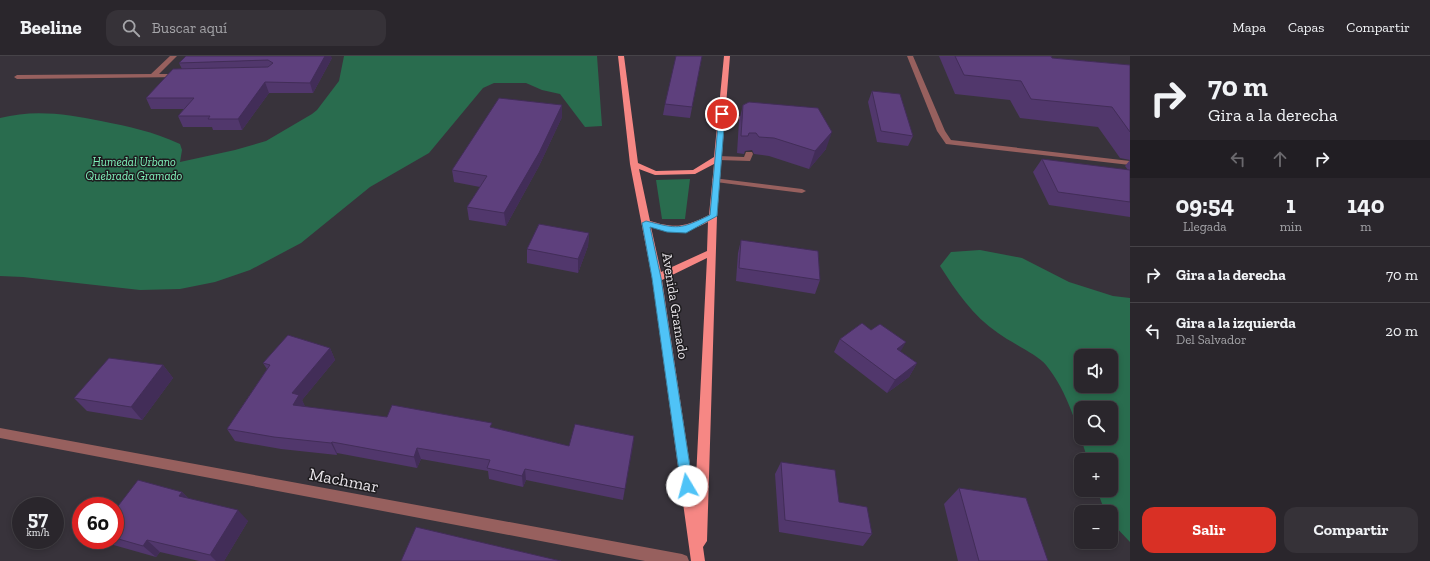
<!DOCTYPE html>
<html lang="es">
<head>
<meta charset="utf-8">
<style>
  :root { --surface:#2a262c; --page:#363238; --text:#f1f3f6; --muted:#a5a5a9; --line:#464348; --accent:#d93025 }
  body { margin:0; font-family:"Zilla Slab",serif; background:var(--page); color:var(--text); height:100vh; display:flex; flex-direction:column; font-size:15px; white-space:nowrap }
  * { box-sizing:border-box; margin:0 }
  p { font-size:13px; color:var(--muted) }
  .icon { flex:none; width:22px; height:22px; fill:none; stroke:currentColor; stroke-width:2; stroke-linecap:round; stroke-linejoin:round }
  .map { position:relative; flex:1; overflow:hidden }
  .sheet { display:flex; flex-direction:column; background:var(--surface); width:300px }
  .sheet>* { flex:none }
  .guide { background:#2a262c; color:var(--text); overflow:hidden }
  .buttons { position:absolute; left:1074px; top:293px; display:grid; gap:8px }
  .buttons a { display:grid; place-items:center; width:44px; height:44px; border-radius:8px; background:var(--surface); box-shadow:0 2px 6px #0003,0 0 0 1px var(--line); font-size:20px }
  .speed { position:absolute; left:12px; top:441px; display:flex; gap:8px; font-size:20px; font-weight:700; text-align:center }
  .speed>* { display:grid; place-content:center; width:52px; height:52px; border-radius:50%; background:var(--surface); box-shadow:0 2px 6px #0003,0 0 0 1px var(--line); line-height:1 }
  .speed small { font-size:10px; font-weight:400 }
  .speed .limit { border:6px solid #d22; background:#fff; color:#111 }
  .pin { position:absolute; display:grid; place-items:center; width:34px; height:34px; color:#fff; margin:-17px; border:2px solid #fff; border-radius:50%; box-shadow:0 1px 4px #0007 }
  .me { position:absolute; width:44px; margin:-22px; rotate:352deg; stroke-linejoin:round; filter:drop-shadow(0 0 3px #0008) }
  .turn { display:flex; align-items:center; gap:14px; height:84px; padding:0 12px; font-size:18px }
  .turn .icon { width:52px; height:52px; stroke-width:2.5 }
  .turn b { display:block; font-size:28px; line-height:34px }
  .lanes { display:flex; align-items:center; height:38px; padding:0 12px; background:#0003; justify-content:center; gap:20px; direction:ltr }
  .lanes .off { opacity:.35 }
  .eta { display:flex; justify-content:space-evenly; align-items:center; height:68px; text-align:center }
  .eta b { font-size:24px; font-weight:700; line-height:28px }
  .primary-button { display:flex; gap:8px; margin-top:auto; padding:8px 12px }
  .primary-button a { flex:1; height:46px; border-radius:12px; background:var(--accent); color:#fff; font-size:16px; font-weight:700; line-height:46px; text-align:center }
  .primary-button a+a { background:var(--page); color:var(--text) }
  ul { padding:0; list-style:none }
  li { display:flex; align-items:center; gap:12px; height:56px; padding:0 12px; border-top:1px solid var(--line) }
  li div { flex:1 }
  li b { display:block; font-size:15px }
  li em { font-style:normal }
  header { display:flex; align-items:center; gap:24px; box-sizing:border-box; height:56px; padding:0 20px; background:var(--surface); border-bottom:1px solid var(--line) }
  header strong { font-size:19px }
  nav { display:flex; gap:22px; margin-inline-start:auto; font-size:14px }
  .search { width:280px; height:36px; background:var(--page); display:flex; align-items:center; gap:10px; box-sizing:border-box; padding:0 14px; border-radius:12px; color:var(--muted); font-size:15px }
  main { display:flex; flex:1; min-height:0 }
  .map>svg:first-child { display:block }
  .green { fill:#296c4e; fill-rule:evenodd }
  .lines { fill:none; stroke-linecap:round; stroke-linejoin:round }
  .minor { fill:#97605e; fill-rule:evenodd }
  .major { fill:#f68784; fill-rule:evenodd }
  .wall { fill:#51376c }
  .shaded-wall { fill:#422d58 }
  .building { fill:#5e407d; stroke:#422d58 }
  .route { fill:#4fc3f7; stroke:#337fa1 }
  .labels { text-anchor:middle; dominant-baseline:central; stroke-width:3; stroke-linejoin:round; paint-order:stroke }
  .far-park-label { font-size:12px; font-style:italic; fill:#80f2bb; stroke:#1e1c1f }
  .street-label { font-size:14px; fill:#e8e4e9; stroke:#1e1c1f }
  .near-street-label { font-size:17px; fill:#e8e4e9; stroke:#1e1c1f }
</style>
</head>
<body>
<header>
<strong>Beeline</strong>
<div class="search"><svg class="icon" aria-label="search" viewBox="0 0 24 24"><circle cx="10" cy="10" r="6"/><path d="M15 15l6 6"/></svg>Buscar aquí</div>
<nav><a>Mapa</a><a>Capas</a><a>Compartir</a></nav>
</header>
<main>
<div class="map">
<svg width="1130" height="505" viewBox="0 0 1130 505">
  <rect width="100%" height="100%" fill="#38333b"/>
  <!-- green -->
  <path class="green" d="M344 0H597L602 70 585 71 560 38 542 34 526 27H494L483 32 429 97 370 131 301 187 250 214 215 226 180 233 140 234 23 221 0 220V62C34 53 67 58 101 65 131 71 151 75 180 88L182 94 180 106 235 94 266 85 312 58 317 54 339 25Z
    M690 123 685 163H662L656 124Z
    M980 194 1022 202 1069 226 1113 240 1130 242V486L1111 466V456H1105L1097 434H1111V404H1088C1077 371 1068 336 1046 309 1038 299 1010 286 998 277 973 260 956 235 940 210L951 196ZM1081 300H1111V330H1081ZM1081 352H1111V382H1081Z"/>
  <g class="lines">
    <!-- minor -->
    <path class="minor" d="M170 0H177L159 18H180L182 19V21L17 23 14 21 17 19 151 18Z
      M907 0H913L945 75 951 84 1130 105V109L946 88 937 75Z
      M722 56 742 61 744 62 740 64 720 59 719 58Z
      M746 96H752L753 98 750 105 718 104 714 102 718 100 744 101Z
      M713 122 802 133 806 135 802 137 716 126 712 124Z
      M0 372 682 498 687 500 689 505H645L0 382Z"/>
    <!-- major -->
    <path class="major" d="M618 0H624L638 107 656 115 693 114 714 101 724 0H730L717 160 707 485 703 491 705 505H691L652 222 630 108ZM714 108 709 159C685 171 676 173 650 165L639 113 655 119 695 118ZM708 166 707 195 661 216 651 171C674 178 687 177 708 166ZM707 202 695 442 662 224Z"/>
  </g>
  <!-- wall -->
  <path class="wall" d="M702 0 690 62 663 59 665 48Z
    M939 0H1051L1052 2 1130 9V161L1049 149 1033 116 1042 103 1128 114 1125 110 1130 104 1120 102 1098 71 1020 62 1010 44 955 38Z
    M332 2 313 37H269L242 74H213L212 71H183L178 60 184 53H151L146 42 182 13 179 7Z
    M872 35 913 80 908 90 877 86 868 46Z
    M743 49 826 93 809 113 769 100 754 98 752 94 745 95 744 98 737 97 739 65Z
    M562 61 539 110 506 170 469 164 467 151 480 131 454 126 452 114Z
    M589 177 588 190 578 217 527 207V193Z
    M741 184 820 224 815 238 736 225 738 197Z
    M840 283 901 296 917 307 909 321 887 337 834 296Z
    M330 292 335 304 302 344 305 351 387 361 493 372 569 390 634 380 623 444 526 424 523 431 489 423 488 415 421 403 417 412 337 397V399L281 393 235 385 227 373 267 313 263 307Z
    M163 309 173 322 142 364 87 355 74 342Z
    M781 406 872 478 863 490 779 476 775 418Z
    M959 432 1048 505H958L944 448Z
    M182 436 188 442 248 465 224 505H199L160 496 156 501 110 488 105 484H115V454Z"/>
  <!-- shaded-wall -->
  <path class="shaded-wall" d="M325 0H331L332 2 313 37 310 27Z
    M265 26 269 37 242 74 238 63Z
    M562 49V61L539 110 506 170 504 157Z
    M832 76 826 93 809 113 815 95Z
    M589 177 588 190 578 217V203Z
    M906 286 898 300 897 293Z
    M330 292 335 304 302 344 305 350 299 361 293 349 292 337Z
    M917 307 909 321 887 337 895 324Z
    M163 309 173 322 142 364 131 351Z
    M634 380 633 391 623 444 625 433Z
    M332 386 337 397V399L331 387Z
    M417 392 421 403 417 412 414 401Z
    M525 413 526 424 523 431 522 420Z
    M182 436 193 448 179 440Z
    M238 454 248 465 224 505H216L210 499Z
    M147 484 160 496 156 501 143 490Z"/>
  <!-- building -->
  <path class="building" d="M186 0H325L310 27 265 26 238 63H208L210 60H178L194 42H146L173 13 268 11 273 7 268 4 179 7Z
    M676 0H702L692 51 665 48Z
    M955 0H1051L1052 2 1130 9V76L1112 51 1031 43 1021 25 964 19Z
    M872 35 900 38 913 80 881 75Z
    M499 42 562 49 539 97 504 157 467 151 487 120 452 114Z
    M749 46 818 52 832 76 815 95 774 82 759 81 756 77H749L748 80H741L743 49Z
    M1042 103 1130 114V146L1058 136Z
    M539 168 589 177 578 203 527 193Z
    M741 184 818 195 820 224 739 212Z
    M862 267 871 274 880 268 906 286 897 293 917 307 895 324 840 283Z
    M288 279 330 292 292 337 299 339 293 349 387 361 392 349 492 367 490 371 569 390 575 368 634 380 625 433 525 413 522 420 487 412 490 404 417 392 414 401 332 386 331 387 274 381 227 373 270 309 263 307Z
    M109 302 163 309 131 351 74 342Z
    M781 406 835 414 839 446 867 451 872 478 785 464Z
    M138 424 182 436 179 440 238 454 210 499 147 484 143 490 115 482V454Z
    M959 432 1026 442 1048 505H979Z
    M416 471 561 505H401Z"/>
  <!-- route -->
  <path class="route" d="M722 56 725 58 717 160 686 177 667 176 650 171 661 222 693 430 691 434 687 435 683 434 681 430 652 222 642 167 646 165C678 173 679 174 710 159L719 58Z"/>
  <g class="labels">
    <!-- far-park labels -->
    <g class="far-park-label">
      <text x="134" y="106">Humedal Urbano<tspan x="134" dy="14">Quebrada Gramado</tspan></text>
    </g>
    <!-- street labels -->
    <g class="street-label">
      <text transform="translate(675 250) rotate(81)">Avenida Gramado</text>
    </g>
    <!-- near-street labels -->
    <g class="near-street-label">
      <text transform="translate(344 424) rotate(11)">Machmar</text>
    </g>
  </g>
</svg>
<div class="buttons">
<a><svg class="icon" aria-label="sound" viewBox="0 0 24 24"><path d="M4 9h4l5-4v14l-5-4H4zM17 9q2 3 0 6"/></svg></a>
<a><svg class="icon" aria-label="search" viewBox="0 0 24 24"><circle cx="10" cy="10" r="6"/><path d="M15 15l6 6"/></svg></a>
<a>+</a>
<a>−</a>
</div>
<div class="speed"><div>57<small>km/h</small></div><div class="limit">60</div></div>
<div class="pin" style="left:722px;top:58px;background:#d93025"><svg class="icon" aria-label="arrive" viewBox="0 0 24 24"><path d="M6 21V4h12l-3 4 3 4H6"/></svg></div>
<svg class="me" style="left:687px;top:430px" viewBox="-20 -20 40 40"><circle r="19" fill="#fff"/><path d="M0-13L10 11 0 6-10 11z" fill="#4fc3f7"/></svg>
</div>
<section class="sheet">
<div class="guide">
<div class="turn"><svg class="icon" aria-label="right" viewBox="0 0 24 24"><path d="M7 20v-9h11M14 6l5 5-5 5"/></svg><div><b>70 m</b>Gira a la derecha</div></div>
<div class="lanes"><svg class="icon off" aria-label="left" viewBox="0 0 24 24"><path d="M17 20v-9H6M10 6l-5 5 5 5"/></svg><svg class="icon off" aria-label="ahead" viewBox="0 0 24 24"><path d="M12 20V5M6 11l6-6 6 6"/></svg><svg class="icon" aria-label="right" viewBox="0 0 24 24"><path d="M7 20v-9h11M14 6l5 5-5 5"/></svg></div>
</div>
<div class="eta">
<div><b>09:54</b><p>Llegada</p></div>
<div><b>1</b><p>min</p></div>
<div><b>140</b><p>m</p></div>
</div>
<ul>
<li><svg class="icon" aria-label="right" viewBox="0 0 24 24"><path d="M7 20v-9h11M14 6l5 5-5 5"/></svg><div><b>Gira a la derecha</b></div><em>70 m</em></li>
<li><svg class="icon" aria-label="left" viewBox="0 0 24 24"><path d="M17 20v-9H6M10 6l-5 5 5 5"/></svg><div><b>Gira a la izquierda</b><p>Del Salvador</p></div><em>20 m</em></li>
</ul>
<div class="primary-button"><a>Salir</a><a>Compartir</a></div>
</section>
</main>
</body>
</html>
